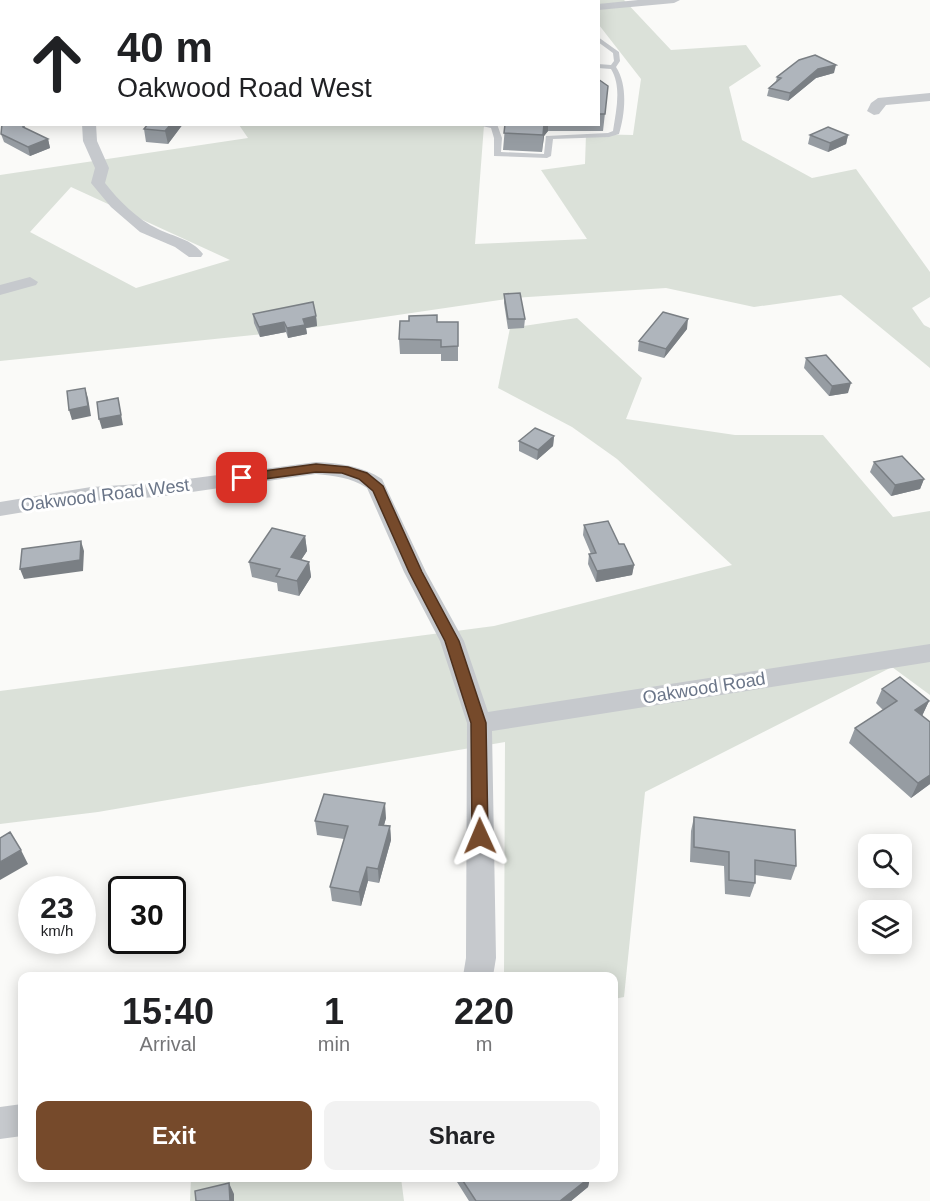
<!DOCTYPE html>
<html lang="en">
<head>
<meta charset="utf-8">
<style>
  :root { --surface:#fff; --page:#f2f2f2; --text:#202124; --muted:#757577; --accent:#764a2b }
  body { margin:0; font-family:Arial,sans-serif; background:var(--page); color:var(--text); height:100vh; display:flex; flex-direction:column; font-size:22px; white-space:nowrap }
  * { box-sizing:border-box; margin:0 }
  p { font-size:20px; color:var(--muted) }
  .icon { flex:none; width:33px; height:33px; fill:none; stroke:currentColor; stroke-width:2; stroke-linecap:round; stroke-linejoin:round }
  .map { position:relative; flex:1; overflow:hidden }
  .sheet { position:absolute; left:18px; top:972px; width:600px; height:210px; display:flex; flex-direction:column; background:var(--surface); border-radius:12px; box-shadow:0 3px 15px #0003 }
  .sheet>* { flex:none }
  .banner { position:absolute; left:0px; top:0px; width:600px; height:126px; box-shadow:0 3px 15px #0003; background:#fff; color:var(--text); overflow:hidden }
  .tools { position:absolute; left:858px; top:834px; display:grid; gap:12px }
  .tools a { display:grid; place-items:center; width:54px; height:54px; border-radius:12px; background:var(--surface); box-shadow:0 3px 15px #0003; font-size:30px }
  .speed { position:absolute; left:18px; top:876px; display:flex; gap:12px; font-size:30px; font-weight:700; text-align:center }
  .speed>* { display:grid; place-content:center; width:78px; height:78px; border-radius:50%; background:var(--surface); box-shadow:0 3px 15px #0003; line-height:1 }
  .speed small { font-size:15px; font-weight:400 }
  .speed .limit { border:3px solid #111; border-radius:9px; background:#fff; color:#111 }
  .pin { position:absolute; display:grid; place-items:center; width:51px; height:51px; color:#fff; margin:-26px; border-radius:12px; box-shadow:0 3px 9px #0006 }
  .me { position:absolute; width:66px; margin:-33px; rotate:359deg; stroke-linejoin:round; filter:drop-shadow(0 0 4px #0008) }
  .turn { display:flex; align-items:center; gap:21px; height:126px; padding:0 18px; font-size:27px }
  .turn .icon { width:78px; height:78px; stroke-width:2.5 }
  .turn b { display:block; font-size:42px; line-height:51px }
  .eta { display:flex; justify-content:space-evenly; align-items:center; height:102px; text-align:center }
  .eta b { font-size:36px; font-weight:800; line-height:42px }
  .button { display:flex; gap:12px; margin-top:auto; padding:12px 18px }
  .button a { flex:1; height:69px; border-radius:12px; background:var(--accent); color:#fff; font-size:24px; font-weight:800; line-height:69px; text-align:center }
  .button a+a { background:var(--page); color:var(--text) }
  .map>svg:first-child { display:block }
  .green { fill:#dbe1d9; fill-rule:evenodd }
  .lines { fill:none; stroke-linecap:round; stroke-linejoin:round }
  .lane { fill:#c6c9cd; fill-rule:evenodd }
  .street { fill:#c6c9cd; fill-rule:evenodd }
  .wall { fill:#969ca2 }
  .shaded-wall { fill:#7a7f84 }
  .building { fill:#afb5bc; stroke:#7a7f84; stroke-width:1.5 }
  .route { fill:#764a2b; stroke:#4d301c; stroke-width:1.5 }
  .labels { text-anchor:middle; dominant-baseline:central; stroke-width:6; stroke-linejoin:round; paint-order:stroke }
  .street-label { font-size:18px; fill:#6a7588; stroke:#fff }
</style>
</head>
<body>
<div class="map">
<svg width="930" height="1201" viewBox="0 0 930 1201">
  <rect width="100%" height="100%" fill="#fafaf8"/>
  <!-- green -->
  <path class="green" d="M482 0H624L671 50 746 45 761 66 729 87 742 140 812 178 856 169 930 272V297L912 308 924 325 930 328V368L841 295 754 307 666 288 513 298 282 332 0 361V175L248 138 239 125H484L475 244 587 239 541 170 585 164 586 134 633 135 641 79 599 25 598 2ZM71 187 230 260 136 288 30 232Z
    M577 318 642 378 626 419 735 435H823L893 517 930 511V695L892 667 645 792 624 997 614 999V976H504L505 742 98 812 0 824V691L494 626 732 565 617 459 572 427 498 388 510 328Z
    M191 1178H401L404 1201H190Z"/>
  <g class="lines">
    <!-- lane -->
    <path class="lane" d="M598 37 619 52 620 61 616 67C628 85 625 114 619 134L609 137 553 139 551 156 547 158 494 156V138L491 128 473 124H497L502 138 501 152 544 154 546 136 608 133 613 131C616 111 622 87 611 69L598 68V64L611 65 614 61 613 53 598 42Z"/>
    <!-- street -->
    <path class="street" d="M73 0H91L92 2H75Z
      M638 0H680L674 3 598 10V4Z
      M930 93V101L886 105 879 114 874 115 867 111 871 103 878 98Z
      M82 124H96L97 141 109 168 105 183C119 201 137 219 158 229 174 237 192 239 203 254L201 257H189L175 247 140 232 111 207 91 183 95 168 83 141Z
      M30 277 38 282 36 285 0 295V285Z
      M316 462C340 463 362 466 382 479L426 572 464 641 488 712 930 644V662L492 731 496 958 493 976H463L466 958 467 723 440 641 404 572 367 488C350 477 335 476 316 474L157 497 91 501 0 516V502L91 487 157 483Z
      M22 1104V1136L0 1139V1107Z"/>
  </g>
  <!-- wall -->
  <path class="wall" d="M834 73 816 78 788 101 767 96 769 88 776 81 777 77Z
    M598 79 608 86 603 131H548L544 136 542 152 503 150 505 127 501 124H598Z
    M25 124V128L48 139 50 148 30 156 4 142 1 134Z
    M183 124 168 144 146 142 144 129Z
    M810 135H848L846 144 828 152 808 144Z
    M504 294 525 319 524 328 508 329 504 303Z
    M253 314 316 316 317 326 306 328 307 334 288 338 286 332 260 337 254 323Z
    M437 322H458V361H441V354H400L399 339Z
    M687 329 664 358 638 351 639 341Z
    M806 358 848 393 829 396 804 368Z
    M554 436 553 446 537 460 519 451V441Z
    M874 462 924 479 920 489 891 496 870 472Z
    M584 525 619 544 634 565 632 575 596 582 588 564 589 554H591L583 535Z
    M305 536 307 551 301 560 309 562 311 577 299 596 278 591 277 583 252 577 249 562Z
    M882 689 929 701 922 716 930 784 911 798 849 743 855 728 883 710 876 703Z
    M694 817 796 866 791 880 755 875V883L750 897 725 894 724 866 690 862 691 831Z
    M386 818 384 825 390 826 391 840 379 883 368 881 361 906 332 901 330 887 344 839 317 835 315 821Z
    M457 1178H590L588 1187 571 1201H469L457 1182Z"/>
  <!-- shaded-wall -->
  <path class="shaded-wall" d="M836 65 834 73 816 78 788 101 790 93 818 69Z
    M0 72H2V81H0Z
    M171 124H183L168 144 165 131Z
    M544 124H548V131L544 136 542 152Z
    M848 135 846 144 828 152 830 143Z
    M48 139 50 148 30 156 28 147Z
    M316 316 317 326 306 328 307 334 288 338 287 328 303 319Z
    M688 319 687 329 664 358 666 349Z
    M284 322 286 332 260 337 259 327Z
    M851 383 848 393 829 396 832 386Z
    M85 388 88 398 91 416 72 420 69 410Z
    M118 398 123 425 102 429 99 419Z
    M554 436 553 446 537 460 538 450Z
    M924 479 920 489 891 496 895 485Z
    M305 536 307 551 293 572 291 557Z
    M81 541 84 551 83 571 24 579 20 569Z
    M309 562 311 577 299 596 297 581Z
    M634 565 632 575 596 582 597 571Z
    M929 701 922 716 915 710Z
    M930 775V784L911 798 918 783Z
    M385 803 386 818 380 839 379 825Z
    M390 826 391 840 379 883 378 869Z
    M21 850 28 864 0 880V862Z
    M367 867 368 881 361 906 359 892Z
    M589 1178H590L588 1187 571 1201H560Z
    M229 1183 234 1194V1201H230Z"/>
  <!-- building -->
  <path class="building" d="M0 24H2V72H0Z
    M815 55 836 65 818 69 790 93 769 88 781 78 777 77 799 60Z
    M598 79 608 86 605 114H598Z
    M2 124H23V127L48 139 28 147 1 134Z
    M148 124H171L165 131 144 129Z
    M505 124H544L543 135 504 133Z
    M828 127 848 135 830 143 810 135Z
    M520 293 525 319H508L504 294Z
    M313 302 316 316 303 319 305 325 287 328 284 322 259 327 253 314Z
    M663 312 688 319 666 349 639 341Z
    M437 315V322H458V346L441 347V340L399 339 400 321H409V316Z
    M826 355 851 383 832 386 806 358Z
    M85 388 88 406 69 410 67 391Z
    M118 398 121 415 99 419 97 402Z
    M535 428 554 436 538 450 519 441Z
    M902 456 924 479 895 485 874 462Z
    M608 521 619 544H624L634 565 597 571 589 554 596 553 584 525Z
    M272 528 305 536 291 557 309 562 297 581 276 576 280 569 249 562Z
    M81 541 80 560 20 569 22 549Z
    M900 677 929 701 915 710 930 722V775L918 783 855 728 897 701 882 689Z
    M324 794 385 803 379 825 390 826 378 869 367 867 359 892 330 887 348 826 315 821Z
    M694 817 795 830 796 866 755 860V883L729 880V852L694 847Z
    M10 832 21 850 0 862V838Z
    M461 1178H589L560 1201H476Z
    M229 1183 230 1201H196L195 1191Z"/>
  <!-- route -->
  <path class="route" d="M316 464 348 467 367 473 383 486 422 572 459 641 486 723 488 836 486 841 480 843 474 841 472 836 471 723 445 641 409 572 373 491 359 479 342 473 316 472 242 482 236 478 242 474Z"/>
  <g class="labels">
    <!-- street labels -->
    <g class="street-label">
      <text transform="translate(105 495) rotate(-7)">Oakwood Road West</text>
      <text transform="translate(704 688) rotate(-9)">Oakwood Road</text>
    </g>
  </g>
</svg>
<div class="tools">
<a><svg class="icon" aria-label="search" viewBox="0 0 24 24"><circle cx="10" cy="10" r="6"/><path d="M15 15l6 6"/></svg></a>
<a><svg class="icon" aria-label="layers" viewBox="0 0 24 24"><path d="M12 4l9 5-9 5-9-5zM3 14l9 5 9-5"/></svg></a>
</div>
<div class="speed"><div>23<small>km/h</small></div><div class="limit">30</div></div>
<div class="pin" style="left:242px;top:478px;background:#d93025"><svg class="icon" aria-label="arrive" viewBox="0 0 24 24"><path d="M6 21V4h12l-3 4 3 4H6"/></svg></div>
<svg class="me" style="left:480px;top:836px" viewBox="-20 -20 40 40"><path d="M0-17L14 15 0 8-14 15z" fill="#764a2b" stroke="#fff" stroke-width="4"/></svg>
<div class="banner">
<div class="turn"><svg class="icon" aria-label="ahead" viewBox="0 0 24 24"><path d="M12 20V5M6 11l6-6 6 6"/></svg><div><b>40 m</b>Oakwood Road West</div></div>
</div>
<section class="sheet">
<div class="eta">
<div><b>15:40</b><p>Arrival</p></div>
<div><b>1</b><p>min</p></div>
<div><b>220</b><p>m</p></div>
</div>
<div class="button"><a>Exit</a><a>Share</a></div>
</section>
</div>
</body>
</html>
